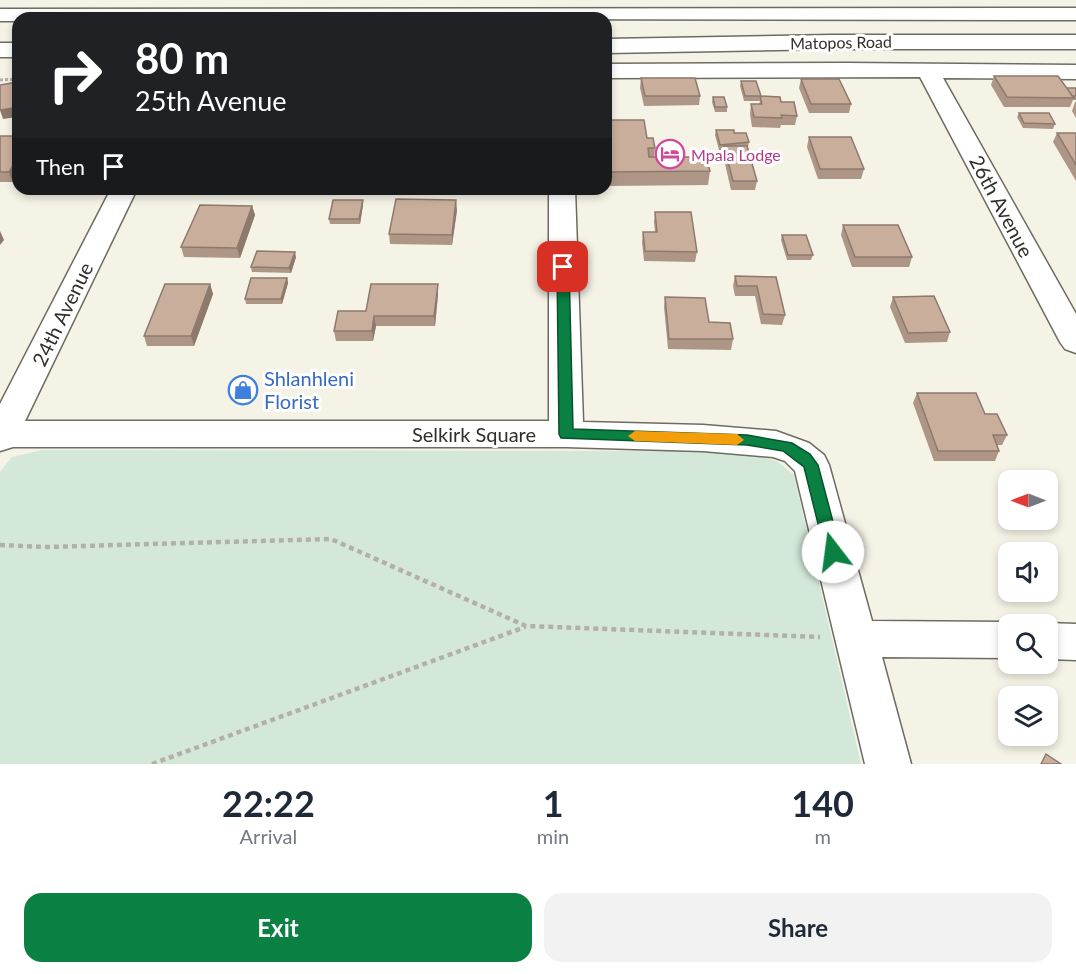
<!DOCTYPE html>
<html lang="en">
<head>
<meta charset="utf-8">
<style>
  :root { --surface:#fff; --page:#f2f2f3; --text:#1f2937; --muted:#747a83; --accent:#0b8043 }
  body { margin:0; font-family:Lato,sans-serif; background:var(--page); color:var(--text); height:100vh; display:flex; flex-direction:column; font-size:22px; white-space:nowrap }
  * { box-sizing:border-box; margin:0 }
  p { font-size:20px; color:var(--muted) }
  .icon { flex:none; width:33px; height:33px; fill:none; stroke:currentColor; stroke-width:2; stroke-linecap:round; stroke-linejoin:round }
  .map { position:relative; height:764px; overflow:hidden }
  .sheet { display:flex; flex-direction:column; background:var(--surface); flex:1 }
  .sheet>* { flex:none }
  .guide { position:absolute; left:12px; top:12px; width:600px; height:183px; border-radius:18px; box-shadow:0 3px 9px #0003; background:#202124; color:#fff; overflow:hidden }
  .needle { width:39px; rotate:270deg }
  .controls { position:absolute; left:998px; top:470px; display:grid; gap:12px }
  .controls a { display:grid; place-items:center; width:60px; height:60px; border-radius:12px; background:var(--surface); box-shadow:0 3px 9px #0003; font-size:30px }
  .pin { position:absolute; display:grid; place-items:center; width:51px; height:51px; color:#fff; margin:-26px; border-radius:12px; box-shadow:0 3px 9px #0006 }
  .me { position:absolute; width:66px; margin:-33px; rotate:345deg; stroke-linejoin:round; filter:drop-shadow(0 0 4px #0008) }
  .turn { display:flex; align-items:center; gap:21px; height:126px; padding:0 24px; font-size:27px }
  .turn .icon { width:78px; height:78px; stroke-width:2.5 }
  .turn b { display:block; font-size:42px; line-height:51px }
  .then { display:flex; align-items:center; height:57px; padding:0 24px; background:#0003; gap:12px; font-size:22px }
  .eta { display:flex; justify-content:space-evenly; align-items:center; height:102px; text-align:center }
  .eta b { font-size:36px; font-weight:700; line-height:42px }
  .primary-button { display:flex; gap:12px; margin-top:auto; padding:12px 24px }
  .primary-button a { flex:1; height:69px; border-radius:18px; background:var(--accent); color:#fff; font-size:24px; font-weight:700; line-height:69px; text-align:center }
  .primary-button a+a { background:var(--page); color:var(--text) }
  .map>svg:first-child { display:block }
  .green { fill:#d3e8d9 }
  .lines { fill:none; stroke-linecap:round; stroke-linejoin:round }
  .minor-casing { stroke:#6e6b60; stroke-width:3 }
  .major-casing { stroke:#6e6b60; stroke-width:3 }
  .path-far1 { stroke:#b3b0a7; stroke-width:3; stroke-dasharray:3 2; stroke-linecap:butt }
  .path { stroke:#b3b0a7; stroke-width:4.5; stroke-dasharray:5 4; stroke-linecap:butt }
  .minor { fill:#fff; fill-rule:evenodd }
  .major { fill:#fff; fill-rule:evenodd }
  .wall { fill:#ae9686 }
  .shaded-wall { fill:#8d7a6d }
  .building { fill:#caae9c; stroke:#8d7a6d; stroke-width:1.5 }
  .route { fill:#0b8043; stroke:#07532c; stroke-width:1.5 }
  .slow { fill:#f59e0b }
  .labels { text-anchor:middle; dominant-baseline:central; stroke-width:6; stroke-linejoin:round; paint-order:stroke }
  .far-street-label { font-size:16px; fill:#302f2b; stroke:#fff }
  .far-hotel-label { font-size:16px; fill:#b23c85; stroke:#fff; text-anchor:start }
  .street-label { font-size:20px; fill:#302f2b; stroke:#fff }
  .shop-label { font-size:20px; fill:#366cbe; stroke:#fff; text-anchor:start }
</style>
</head>
<body>
<div class="map">
<svg width="1076" height="764" viewBox="0 0 1076 764">
  <rect width="100%" height="100%" fill="#f5f2e6"/>
  <!-- green -->
  <path class="green" d="M42 450 741 451 777 461 794 475 861 764H0V472L12 457Z"/>
  <g class="lines">
    <!-- minor casing -->
    <g class="minor-casing">
      <path id="minor" d="M1076 8V20L18 18V21H0V9Z
        M846 63 1076 65V79L943 78 1076 314V353L1065 349 1060 342 920 77 606 78V64Z
        M111 189H137L25 421H549V189H575L583 422 703 425 776 431 809 443 824 455 829 465 872 621 1008 622 1014 624H1008V658L882 657 911 764H865L795 471 785 461 773 457 703 451 566 447H13L0 451V404Z
        M1047 623 1076 624V660L1047 659V624H1044Z"/>
    </g>
    <!-- major casing -->
    <g class="major-casing">
      <path id="major" d="M832 35H1076V49H832L606 53V39Z
        M0 43H18V57H0Z"/>
    </g>
    <!-- path-far1 -->
    <path class="path-far1" d="M0 80 18 79"/>
    <!-- path -->
    <path class="path" d="M0 545 46 547 331 539 526 626 820 637
      M152 764 525 627"/>
    <!-- minor -->
    <use href="#minor" class="minor"/>
    <!-- major -->
    <use href="#major" class="major"/>
  </g>
  <!-- wall -->
  <path class="wall" d="M994 76 1067 88H1076V100H1073L1070 107H1004L991 85Z
    M641 78 700 96 699 105 644 106 640 88Z
    M801 79 851 104 849 113H809L799 88Z
    M741 81 761 96 781 102 797 116 795 125H781L780 128 752 127 750 114 751 104H759L760 101H744L740 86Z
    M713 97 727 107V112H715L712 102Z
    M1075 102H1076V118L1072 111Z
    M1019 113 1055 124 1053 129 1023 128 1017 117Z
    M606 120 647 138 655 148 654 157 710 171 708 185 606 186Z
    M716 130 734 133 749 142 748 147 757 181 755 190H731L723 155 724 150H719L715 135Z
    M1057 133H1076V181L1053 142Z
    M0 136H18V174L13 182H0Z
    M809 137 864 169 861 179H818L807 147Z
    M263 189H299V191L264 192Z
    M363 200V205L360 224H330L329 219Z
    M252 206 255 215 240 258 184 257 181 247Z
    M457 210 452 245 390 244 389 234Z
    M655 212 697 252 695 262 644 261 642 242 643 232H655L654 222Z
    M843 225 912 257 909 267H852L841 235Z
    M782 235 813 255 811 260H787L781 240Z
    M296 257 291 273 252 272 251 267Z
    M735 276 776 277 785 315 782 325 761 324 755 296H735L733 286Z
    M287 278 288 283 282 304H246L245 299Z
    M210 284 213 294 194 346H147L144 336Z
    M438 284V294L435 326H376L373 341H336L334 331 366 311Z
    M665 297 733 339 731 350 668 349 664 307Z
    M893 297 950 332 947 342 905 343 890 307Z
    M917 393 985 414 1007 435 1002 445H997L999 451 995 461H934L913 403Z"/>
  <!-- shaded-wall -->
  <path class="shaded-wall" d="M13 103H18V113H17V117L3 119 0 110Z
    M18 158V174L13 182 9 172Z
    M363 200V205L360 224 359 219Z
    M456 200 457 210 452 245V235Z
    M252 206 255 215 240 258 237 248Z
    M0 231 4 240 0 245Z
    M295 252 296 257 291 273 289 268Z
    M287 278 288 283 282 304 281 299Z
    M210 284 213 294 194 346 191 336Z
    M438 284V294L435 326 434 316Z
    M374 316 376 326 373 341 372 331Z"/>
  <!-- building -->
  <path class="building" d="M994 76H1058L1074 98 1007 97Z
    M641 78H695L700 96H645Z
    M801 79H839L851 104H811Z
    M741 81H756L761 96H745Z
    M18 82V103H13V108L0 110V85Z
    M1067 88H1076V96H1072Z
    M760 96 780 97 781 102H794L797 116 781 115 782 118 754 117 751 104H762Z
    M713 97H724L727 107H715Z
    M1019 113H1049L1055 124 1024 123Z
    M606 120H644L647 138H653L655 148H648L649 157H706L710 171 606 172Z
    M716 130H734V133H746L749 142 720 145Z
    M1057 133H1076V165Z
    M0 136H18V158L9 172H0Z
    M809 137H851L864 169H820Z
    M724 146H747L757 181H733Z
    M396 199 456 200 452 235 389 234Z
    M333 200H363L359 219H329Z
    M200 205 252 206 237 248 181 247Z
    M655 212H691L697 252 645 251 643 232H657Z
    M843 225H898L912 257H855Z
    M782 235H806L813 255H788Z
    M257 251 295 252 289 268 251 267Z
    M735 276 776 277 785 315 763 314 757 286H737Z
    M251 278H287L281 299H245Z
    M165 284H210L191 336H144Z
    M371 284H438L434 316H374L372 331H334L338 311H366Z
    M934 296 950 332 908 333 893 297Z
    M665 297 705 298 709 322 730 323 733 339H669Z
    M917 393H976L985 414H997L1007 435H993L999 451H938Z
    M1046 754 1061 764H1041Z"/>
  <!-- route -->
  <path class="route" d="M563 263 569 267 573 429 747 435 792 443 810 454 818 465 841 552 839 556 833 558 828 556 825 552 804 467 783 451 747 445 561 438 559 434 557 267Z"/>
  <!-- slow -->
  <path class="slow" d="M635 431 737 434 744 440 737 445 635 441 628 436Z"/>
  <!-- icons -->
  <defs>
    <g id="hotel-ring" transform="scale(1.5)"><circle r="9.5" fill="#fff" stroke="#d1479c" stroke-width="1.5"/><path d="M-6-4.5h1.5V1H6V5H4.5V3h-9V5H-6ZM-4 0a1.8 1.8 0 1 1 3.6 0ZM.5 0V-2.5h3Q6-2.5 6 0Z" fill="#d1479c"/></g>
    <g id="shop-ring" transform="scale(1.5)"><circle r="9.5" fill="#fff" stroke="#3f7fe0" stroke-width="1.5"/><path d="M-5-2.5h2.3a2.7 3.5 0 0 1 5.4 0H5L5.5 6h-11ZM-1.5-2.5h3a1.5 2.3 0 0 0-3 0Z" fill="#3f7fe0"/></g>
  </defs>
  <g fill-rule="evenodd">
    <use href="#hotel-ring" x="670" y="154"/>
    <use href="#shop-ring" x="243" y="390"/>
  </g>
  <g class="labels">
    <!-- far-street labels -->
    <g class="far-street-label">
      <text transform="translate(841 42) rotate(-1)">Matopos Road</text>
    </g>
    <!-- far-hotel labels -->
    <g class="far-hotel-label">
      <text x="691" y="154">Mpala Lodge</text>
    </g>
    <!-- street labels -->
    <g class="street-label">
      <text transform="translate(1002 206) rotate(62)">26th Avenue</text>
      <text transform="translate(62 314) rotate(-64)">24th Avenue</text>
      <text x="474" y="434">Selkirk Square</text>
    </g>
    <!-- shop labels -->
    <g class="shop-label">
      <text x="264" y="378">Shlanhleni<tspan x="264" dy="23">Florist</tspan></text>
    </g>
  </g>
</svg>
<div class="controls">
<a><svg class="needle" viewBox="-14 -14 28 28"><path d="M0-13l5 13h-10z" fill="#e53935"/><path d="M0 13l5-13h-10z" fill="#747a83"/></svg></a>
<a><svg class="icon" aria-label="sound" viewBox="0 0 24 24"><path d="M4 9h4l5-4v14l-5-4H4zM17 9q2 3 0 6"/></svg></a>
<a><svg class="icon" aria-label="search" viewBox="0 0 24 24"><circle cx="10" cy="10" r="6"/><path d="M15 15l6 6"/></svg></a>
<a><svg class="icon" aria-label="layers" viewBox="0 0 24 24"><path d="M12 4l9 5-9 5-9-5zM3 14l9 5 9-5"/></svg></a>
</div>
<div class="pin" style="left:563px;top:267px;background:#d93025"><svg class="icon" aria-label="arrive" viewBox="0 0 24 24"><path d="M6 21V4h12l-3 4 3 4H6"/></svg></div>
<svg class="me" style="left:833px;top:552px" viewBox="-20 -20 40 40"><circle r="19" fill="#fff"/><path d="M0-13L10 11 0 6-10 11z" fill="#0b8043"/></svg>
<div class="guide">
<div class="turn"><svg class="icon" aria-label="right" viewBox="0 0 24 24"><path d="M7 20v-9h11M14 6l5 5-5 5"/></svg><div><b>80 m</b>25th Avenue</div></div>
<div class="then">Then<svg class="icon" aria-label="arrive" viewBox="0 0 24 24"><path d="M6 21V4h12l-3 4 3 4H6"/></svg></div>
</div>
</div>
<section class="sheet">
<div class="eta">
<div><b>22:22</b><p>Arrival</p></div>
<div><b>1</b><p>min</p></div>
<div><b>140</b><p>m</p></div>
</div>
<div class="primary-button"><a>Exit</a><a>Share</a></div>
</section>
</body>
</html>
